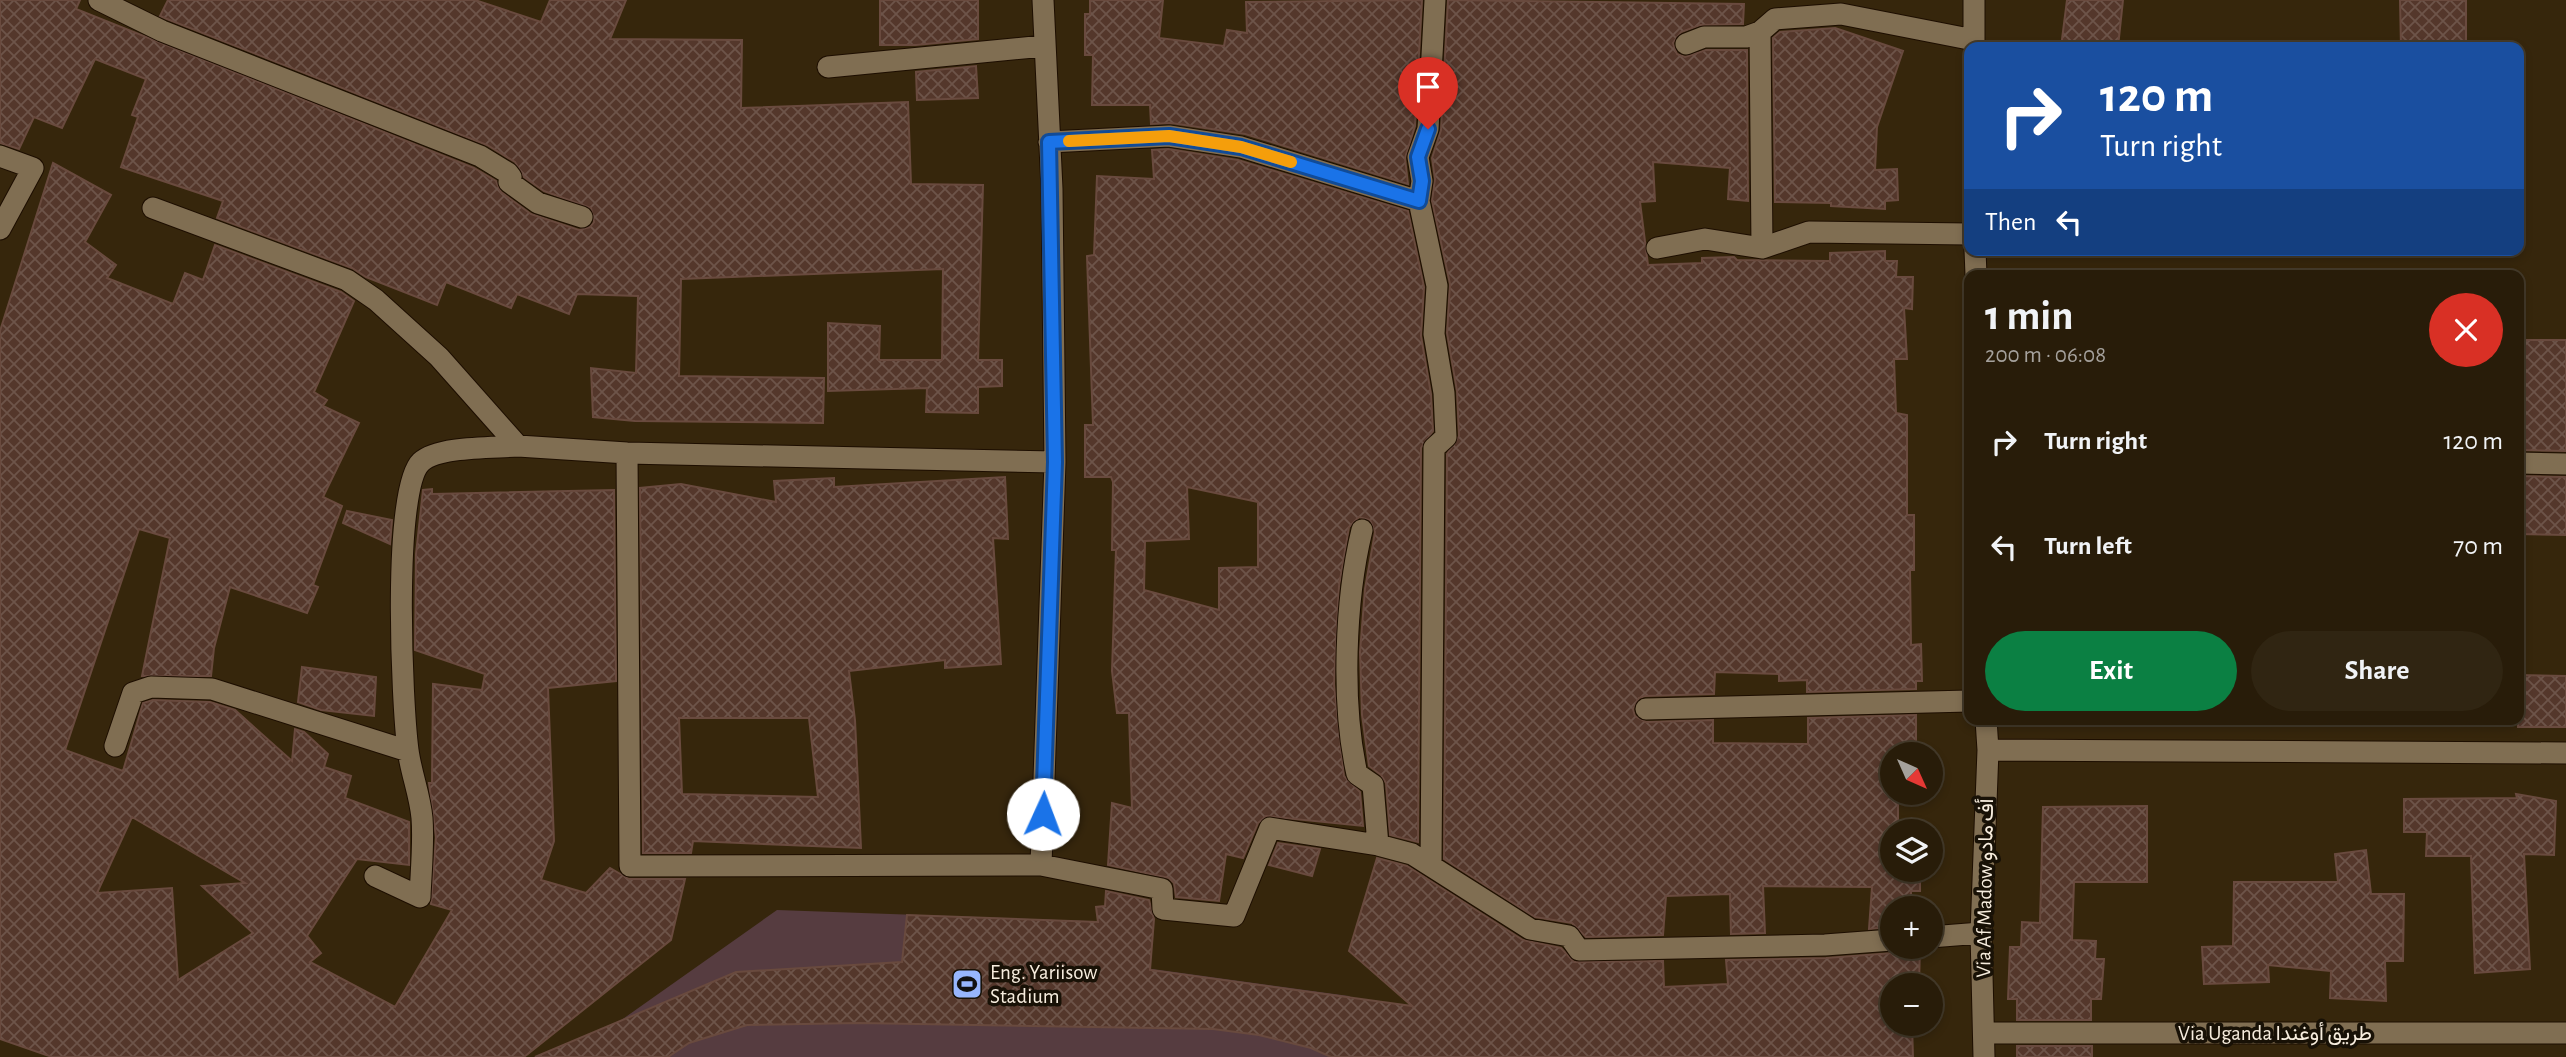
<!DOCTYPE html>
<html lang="en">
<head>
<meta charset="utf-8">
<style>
  :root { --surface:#281c09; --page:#302512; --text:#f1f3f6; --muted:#a5a19c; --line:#443a2a; --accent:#0b8043 }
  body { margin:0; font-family:"Alegreya Sans",Vazirmatn,sans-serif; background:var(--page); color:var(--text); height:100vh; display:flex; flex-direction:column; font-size:26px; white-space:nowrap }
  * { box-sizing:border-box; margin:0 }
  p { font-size:23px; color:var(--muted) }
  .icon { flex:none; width:38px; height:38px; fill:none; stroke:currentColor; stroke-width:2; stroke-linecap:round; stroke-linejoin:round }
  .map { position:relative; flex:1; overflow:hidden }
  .sheet { position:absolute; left:1964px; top:270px; width:560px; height:455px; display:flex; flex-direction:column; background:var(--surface); border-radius:14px; box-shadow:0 4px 10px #0003,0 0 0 2px var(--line) }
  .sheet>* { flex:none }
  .banner { position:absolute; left:1964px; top:42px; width:560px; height:214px; border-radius:14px; box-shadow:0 4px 10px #0003,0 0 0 2px var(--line); background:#1a4fa0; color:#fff; overflow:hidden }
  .needle { width:46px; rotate:135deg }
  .buttons { position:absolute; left:1880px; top:742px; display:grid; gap:14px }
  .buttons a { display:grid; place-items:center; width:63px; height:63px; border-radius:50%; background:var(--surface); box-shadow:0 4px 10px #0003,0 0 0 2px var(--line); font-size:35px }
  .pin { position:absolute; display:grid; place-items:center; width:60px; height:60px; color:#fff; margin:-72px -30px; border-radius:50% 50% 50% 0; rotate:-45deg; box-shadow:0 0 7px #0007 }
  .pin .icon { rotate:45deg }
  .me { position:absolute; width:77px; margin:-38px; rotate:2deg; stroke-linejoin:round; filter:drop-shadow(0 0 5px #0008) }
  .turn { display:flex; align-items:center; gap:24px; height:147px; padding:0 21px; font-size:32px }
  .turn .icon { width:91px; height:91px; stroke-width:2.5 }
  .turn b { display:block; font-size:49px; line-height:60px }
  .then { display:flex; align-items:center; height:66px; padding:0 21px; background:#0003; gap:14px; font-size:26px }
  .round { display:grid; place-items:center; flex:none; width:74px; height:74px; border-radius:37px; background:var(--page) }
  .summary { display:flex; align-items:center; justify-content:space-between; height:119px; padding:0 21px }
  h1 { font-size:42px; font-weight:600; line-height:52px }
  .action { display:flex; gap:14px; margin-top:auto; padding:14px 21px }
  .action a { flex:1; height:80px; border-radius:42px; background:var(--accent); color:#fff; font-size:28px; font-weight:600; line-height:80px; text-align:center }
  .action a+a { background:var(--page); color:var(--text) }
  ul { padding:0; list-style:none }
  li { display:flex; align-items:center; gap:21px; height:105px; padding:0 21px }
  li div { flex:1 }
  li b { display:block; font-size:26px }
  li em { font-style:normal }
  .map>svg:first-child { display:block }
  .grass { fill:#563c40 }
  .building { fill:url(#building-cross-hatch); stroke:#694a3e; stroke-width:2; fill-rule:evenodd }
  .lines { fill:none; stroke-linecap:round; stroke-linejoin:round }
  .minor-casing { stroke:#1d0e00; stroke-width:23 }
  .minor { stroke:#806e52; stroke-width:21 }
  .route-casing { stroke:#114b97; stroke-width:18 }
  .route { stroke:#1a73e8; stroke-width:12 }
  .slow { stroke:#f59e0b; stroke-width:12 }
  .labels { text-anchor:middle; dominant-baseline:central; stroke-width:7; stroke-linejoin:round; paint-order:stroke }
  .street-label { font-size:21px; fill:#f7edde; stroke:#181106 }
  .poi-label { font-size:21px; fill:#f7edde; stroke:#181106; text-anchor:start }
</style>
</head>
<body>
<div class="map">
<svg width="2566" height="1057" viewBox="0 0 2566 1057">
  <defs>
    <pattern id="building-cross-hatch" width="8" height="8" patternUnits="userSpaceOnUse" patternTransform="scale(1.75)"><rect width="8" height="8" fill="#54372b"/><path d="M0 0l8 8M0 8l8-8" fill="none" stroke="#6d5449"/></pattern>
  </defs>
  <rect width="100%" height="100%" fill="#36260c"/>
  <!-- grass -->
  <path class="grass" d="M777 910 1142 923 1138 967 1349 996 1442 1057H569Z"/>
  <!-- building -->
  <path class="building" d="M0 0H80L76 9 474 168 496 181 501 192 531 214 579 230 590 227 594 222 591 208 544 191 524 177 515 162 487 145 167 19 160 16 168 0H475L541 22 550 0H626L610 39 742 40 741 108 908 102 911 184 983 185 978 360H1002V386L978 387V413L926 412 927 388 828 391V323L880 326 879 360H942L943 269 681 279 679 376 824 378 823 423 635 421 593 417 591 368 636 373 638 296 577 294 569 314 517 294 511 308 446 282 437 305 366 277 352 268 217 218 223 201 121 167 138 117 132 115 146 79 95 59 62 128 34 117 19 149 0 143Z
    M880 0H978V39L916 45H880Z
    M1090 0H1163L1159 38 1224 46 1227 30 1247 33 1246 2 1422 0 1415 126 1405 158 1408 184 1245 134 1171 123 1151 124 1150 105H1092L1093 55H1085V14H1090Z
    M1448 0 1744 4 1743 24 1700 25 1681 32 1673 43 1677 54 1685 57 1706 50H1747L1748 201 1728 199 1730 168 1653 162 1655 201 1640 202 1648 265 1702 263V258L1734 257 1737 260 1830 261V253L1885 251V261H1897L1896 277H1913L1912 309 1904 308 1907 359H1894L1896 413 1907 415V515H1914V570H1910L1911 645 1921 644 1922 681H1916V689L1807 692V680L1779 681V674L1715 672 1714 694 1645 696 1639 698 1633 709 1635 716 1646 722 1713 720V743L1808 744V718L1916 715V754H1892V793H1898V824L1920 823V831H1892V870H1920V891H1911V908H1892V927L1869 929 1872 887 1763 886 1765 933 1731 934 1730 894 1666 896 1663 935 1586 937 1572 923 1535 917 1444 859 1447 454 1459 436 1457 391 1447 333 1450 284 1432 201 1435 179 1432 158 1441 130Z
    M2067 0H2123L2118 47H2061Z
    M2400 0H2466V47H2401Z
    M1835 28 1903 51 1877 127 1875 170 1897 169 1898 200 1885 201V209L1831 206V203L1775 202 1773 38 1780 32Z
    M976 66 978 98 917 100 916 72Z
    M1168 149 1238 160 1408 211 1424 287 1421 336 1431 394 1433 431 1421 448 1418 842 1390 835 1386 783 1381 775 1369 766 1362 715 1360 652 1365 589 1375 532 1370 520 1359 517 1349 527 1339 586 1334 684 1344 776 1360 792 1363 826 1266 816 1258 823 1243 858 1226 854 1219 901 1176 897 1174 883 1169 878 1108 865 1112 803 1132 808 1129 713H1117L1112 671 1116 550H1112L1113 482 1111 477H1085V425H1093L1087 256 1094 255 1097 176 1154 179 1152 150ZM1187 487 1258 502V567L1219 568V610L1144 590 1145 541 1189 539Z
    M53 163 111 195 85 242 116 265 107 278 173 304 185 273 203 280 215 245 341 292 354 301 314 392 327 400 323 406 359 423 323 497 342 506 313 585 318 587 307 613 230 587 214 648 211 676H142L170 538 139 529 65 750 123 771 143 703 153 700 210 702 235 710 292 761 295 729 304 732 328 754 324 767 351 776 345 798 409 822V865L357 859 307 936 321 953 310 962 395 1007 452 910 431 904 436 837 429 783H432L433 684 482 690 485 674 415 650 416 554 423 490 432 489V494L614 490 616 681 548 688 554 841 541 880 586 893 610 868 629 879H685L671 940 524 1057H52L0 1039V331ZM132 817 245 883 202 886 253 933 178 980 172 888 97 893Z
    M2518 340H2566V451L2518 450Z
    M2518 476 2566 477V535L2518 534Z
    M1005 477 1008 539 993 538 1001 664 945 668V660L849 671 855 720 861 848 693 841 691 853H643L640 488 681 484 776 502 774 481 834 478V487ZM679 718H809L818 797 682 794Z
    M347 511 392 520 390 544 343 523Z
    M302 667 376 677 374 716 321 710 298 702Z
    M2518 675 2566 676V727H2518Z
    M2516 794 2556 801 2554 855 2524 854 2530 969 2475 973 2471 856H2426L2427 832H2404V799L2517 798Z
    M2147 806V882H2074L2072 940 2096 941 2095 959H2104L2101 999H2091V1020H2017V999H2008L2010 947H2021L2022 922 2040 923 2043 807Z
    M1278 843 1320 849 1312 876 1269 865Z
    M2366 850 2371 894H2404L2403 961H2385L2386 1001 2330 998 2331 971 2268 965 2269 982 2204 984 2202 947 2233 946 2234 882H2338L2335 854Z
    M1377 858 1407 866 1523 940 1561 948 1574 962 1663 961 1664 987 1728 984 1726 960 1826 958 1893 953 1903 947H1920L1919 985H1892V1024H1912L1913 1057H1331L1311 1048 1259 1035 1213 1029 859 1023 747 1025 689 1043 668 1057H535L736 972 902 962 907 915 1098 922 1096 907 1105 906 1106 891 1149 900 1154 919 1150 970 1412 1006 1349 951Z
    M2017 1046H2092V1057H2017Z"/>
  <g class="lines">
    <!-- minor casing -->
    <g class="minor-casing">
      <path id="minor" d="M99 0 162 31 480 156 508 173 511 177 509 182 538 203 582 217
        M1760 32 1762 248
        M1686 44 1704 37H1746L1760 32 1775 19 1841 14 1974 40
        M1974 47V0
        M828 67 1044 46
        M1049 142 1169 136 1241 147 1419 201 1437 286 1434 334 1444 393 1446 437 1434 448 1431 866
        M0 156 33 168 0 229
        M1419 201 1422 181 1418 157 1428 129 1435 0
        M153 208 347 280 376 300 439 357 518 446 627 453 1055 462
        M1657 248 1705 239 1762 248 1809 232 1969 234
        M1975 250 1976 275
        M627 453 630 866 1041 865 1162 889 1163 909 1234 916 1270 828 1378 845
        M2518 463 2566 464
        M1362 530C1345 600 1341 703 1357 774L1373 785 1378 845 1412 854 1530 929 1569 936 1579 950 1825 945 1892 940
        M1646 709 1969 701
        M115 746 133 693 151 687 212 689 408 751
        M1988 750 2566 753
        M1041 865 1055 462 1052 189 1043 0
        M375 876 420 897C421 871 424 843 422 818 420 795 411 773 408 750 402 705 392 489 421 462 438 446 493 448 518 446
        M1930 937 1981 933
        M1984 1033H2566
        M1984 1057 1981 933 1988 750 1986 719"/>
    </g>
    <!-- minor -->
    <use href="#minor" class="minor"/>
  </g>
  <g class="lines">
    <!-- route casing -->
    <g class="route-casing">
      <path id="route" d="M1043 814 1055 462 1049 142 1169 136 1241 147 1419 201 1422 181 1418 157 1428 129"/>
    </g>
    <!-- route -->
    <use href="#route" class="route"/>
    <!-- slow -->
    <path class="slow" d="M1069 141 1169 136 1241 147 1291 162"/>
  </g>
  <!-- icons -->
  <defs>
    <g id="stadium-square" transform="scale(1.575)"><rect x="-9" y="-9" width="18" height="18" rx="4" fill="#97b6fd" stroke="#181106"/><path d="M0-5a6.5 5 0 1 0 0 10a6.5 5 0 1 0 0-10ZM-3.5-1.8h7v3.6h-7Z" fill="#111"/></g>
  </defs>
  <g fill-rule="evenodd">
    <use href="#stadium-square" x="967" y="984"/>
  </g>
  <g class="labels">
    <!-- street labels -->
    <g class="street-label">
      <text transform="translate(1985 888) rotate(-89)">Via Af Madow أف مادو</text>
      <text x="2275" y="1033">Via Uganda طريق أوغندا</text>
    </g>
    <!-- poi labels -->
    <g class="poi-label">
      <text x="990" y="972">Eng. Yariisow<tspan x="990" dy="24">Stadium</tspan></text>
    </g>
  </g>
</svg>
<div class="buttons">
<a><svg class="needle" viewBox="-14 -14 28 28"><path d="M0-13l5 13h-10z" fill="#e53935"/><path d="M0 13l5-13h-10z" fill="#a5a19c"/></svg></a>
<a><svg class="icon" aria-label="layers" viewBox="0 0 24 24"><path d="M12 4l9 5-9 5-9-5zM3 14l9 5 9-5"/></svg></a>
<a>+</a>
<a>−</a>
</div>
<div class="pin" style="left:1428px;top:129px;background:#d93025"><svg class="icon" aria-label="arrive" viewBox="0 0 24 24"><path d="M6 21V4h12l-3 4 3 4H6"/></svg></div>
<svg class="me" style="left:1043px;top:814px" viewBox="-20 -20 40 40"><circle r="19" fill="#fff"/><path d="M0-13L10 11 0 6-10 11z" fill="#1a73e8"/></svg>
<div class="banner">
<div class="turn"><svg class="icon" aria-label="right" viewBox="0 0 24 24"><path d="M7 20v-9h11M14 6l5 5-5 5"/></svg><div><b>120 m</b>Turn right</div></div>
<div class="then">Then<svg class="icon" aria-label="left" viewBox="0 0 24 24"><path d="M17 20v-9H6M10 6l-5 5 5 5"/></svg></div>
</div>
<section class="sheet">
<div class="summary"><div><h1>1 min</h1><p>200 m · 06:08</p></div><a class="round" style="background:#d93025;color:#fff"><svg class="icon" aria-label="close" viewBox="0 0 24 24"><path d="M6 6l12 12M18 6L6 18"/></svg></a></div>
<ul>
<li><svg class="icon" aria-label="right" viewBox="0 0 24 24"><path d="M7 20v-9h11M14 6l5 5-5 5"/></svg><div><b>Turn right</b></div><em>120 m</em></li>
<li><svg class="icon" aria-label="left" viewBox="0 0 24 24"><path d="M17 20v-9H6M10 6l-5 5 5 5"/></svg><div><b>Turn left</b></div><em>70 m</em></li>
</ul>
<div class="action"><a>Exit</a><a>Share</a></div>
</section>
</div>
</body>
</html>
